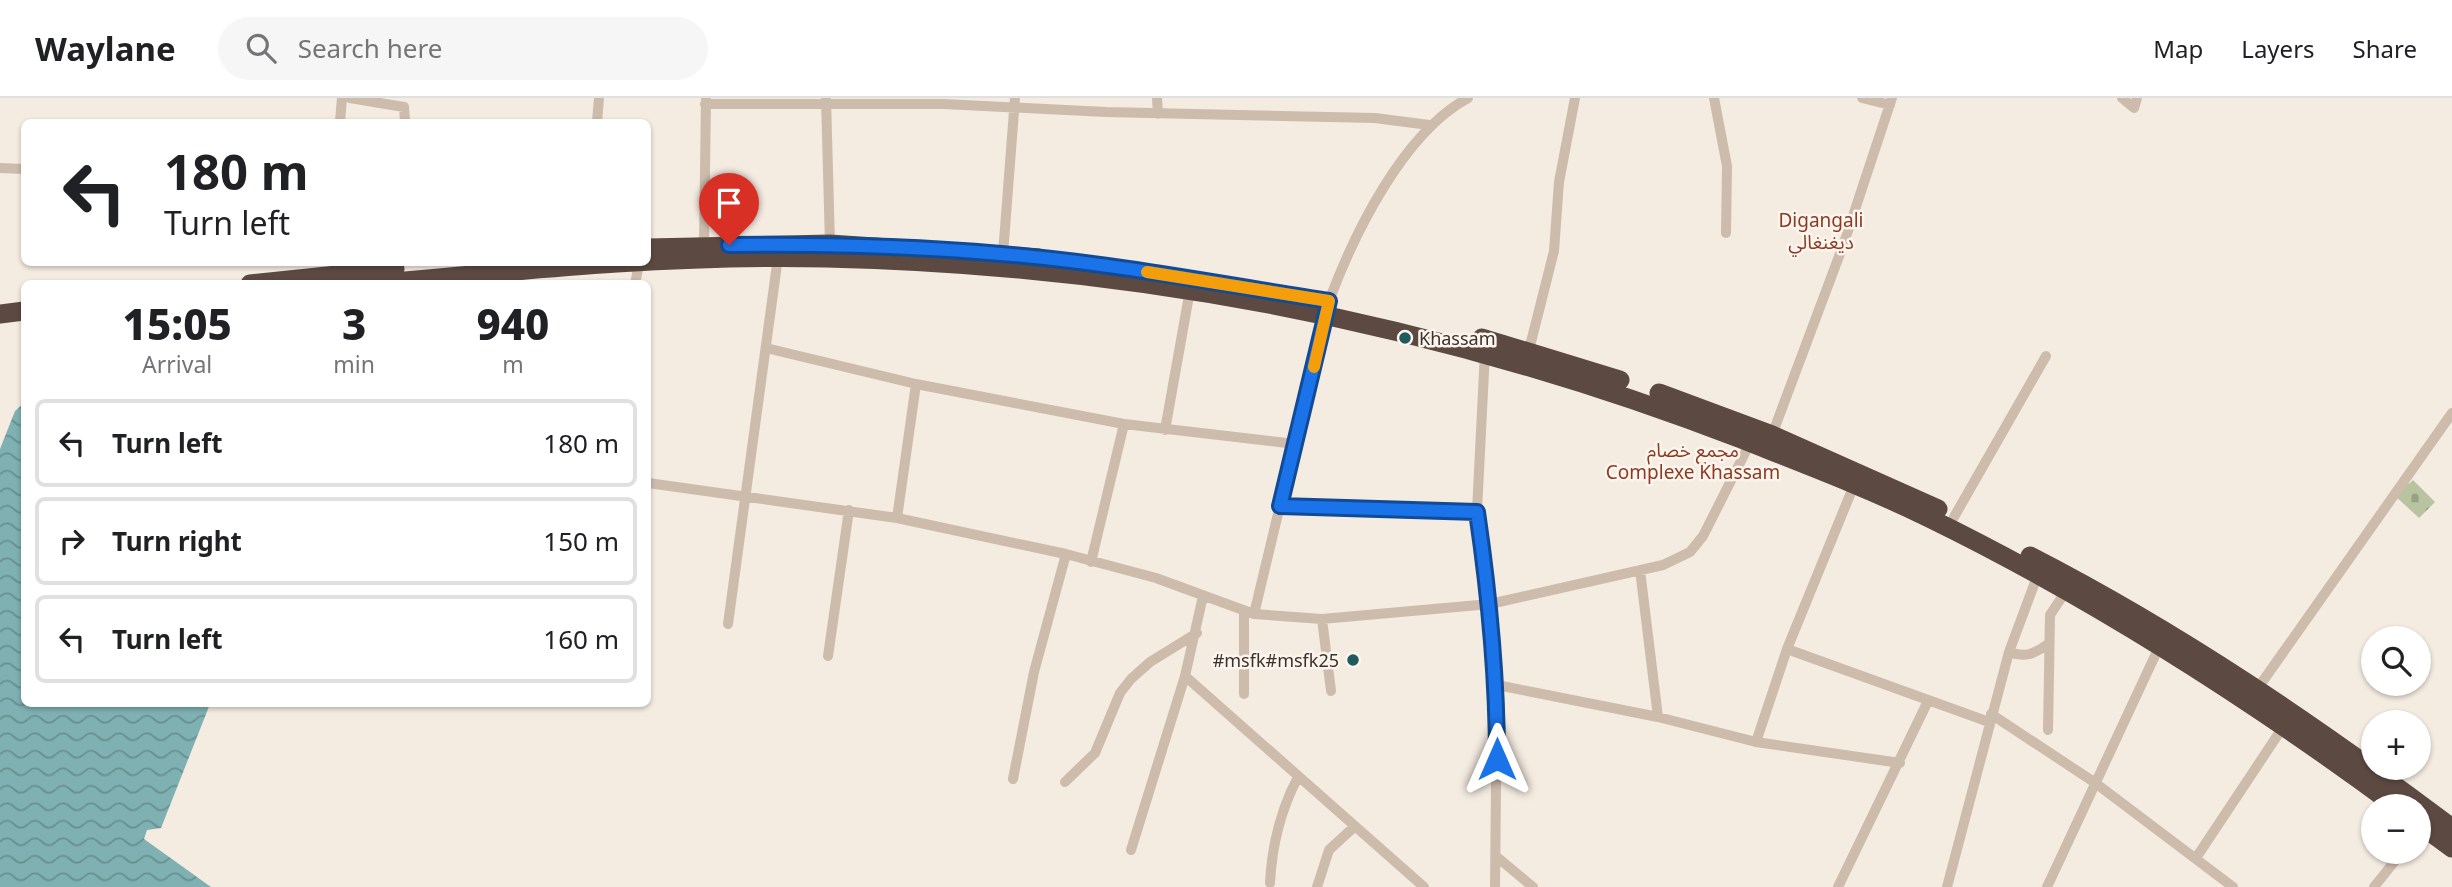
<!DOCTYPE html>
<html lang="en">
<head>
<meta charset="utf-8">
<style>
  :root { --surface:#fff; --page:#f6f6f6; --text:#202124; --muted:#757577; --line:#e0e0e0 }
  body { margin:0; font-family:"Noto Sans","Noto Sans Arabic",sans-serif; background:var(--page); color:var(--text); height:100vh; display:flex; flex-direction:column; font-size:26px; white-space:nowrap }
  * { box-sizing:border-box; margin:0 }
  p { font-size:23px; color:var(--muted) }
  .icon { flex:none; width:38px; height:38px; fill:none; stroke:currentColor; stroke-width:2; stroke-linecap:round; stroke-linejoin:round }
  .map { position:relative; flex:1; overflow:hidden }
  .panel { position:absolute; left:21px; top:182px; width:630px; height:427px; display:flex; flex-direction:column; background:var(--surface); border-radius:10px; box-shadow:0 2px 5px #0004 }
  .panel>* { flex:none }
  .banner { position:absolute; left:21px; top:21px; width:630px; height:147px; border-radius:10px; box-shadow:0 2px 5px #0004; background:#fff; color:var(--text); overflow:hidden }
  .buttons { position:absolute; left:2361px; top:528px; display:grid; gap:14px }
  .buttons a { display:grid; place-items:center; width:70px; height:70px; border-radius:50%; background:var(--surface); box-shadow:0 2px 5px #0004; font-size:35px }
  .pin { position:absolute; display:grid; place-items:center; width:60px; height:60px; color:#fff; margin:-72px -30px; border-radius:50% 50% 50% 0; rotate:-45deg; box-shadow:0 0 7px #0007 }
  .pin .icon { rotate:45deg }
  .me { position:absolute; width:77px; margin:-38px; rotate:0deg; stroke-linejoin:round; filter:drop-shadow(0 0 5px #0008) }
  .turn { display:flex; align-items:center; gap:24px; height:147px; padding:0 28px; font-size:32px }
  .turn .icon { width:91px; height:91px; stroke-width:2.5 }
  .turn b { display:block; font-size:49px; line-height:60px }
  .eta { display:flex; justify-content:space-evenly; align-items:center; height:119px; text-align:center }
  .eta b { font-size:42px; font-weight:800; line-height:49px }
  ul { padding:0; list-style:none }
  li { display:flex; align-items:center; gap:21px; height:88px; margin:0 14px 10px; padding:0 14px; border:4px solid var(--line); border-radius:10px }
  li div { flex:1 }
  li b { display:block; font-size:26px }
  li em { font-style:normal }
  header { display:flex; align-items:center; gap:42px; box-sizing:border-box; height:98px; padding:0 35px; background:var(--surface); border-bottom:2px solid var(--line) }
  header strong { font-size:33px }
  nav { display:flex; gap:38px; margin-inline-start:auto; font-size:24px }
  .search { width:490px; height:63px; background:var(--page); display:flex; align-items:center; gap:18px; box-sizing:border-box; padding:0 24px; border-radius:38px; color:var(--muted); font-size:26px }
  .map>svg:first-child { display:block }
  .cemetery { fill:url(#cemetery-stones) }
  .water { fill:url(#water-waves) }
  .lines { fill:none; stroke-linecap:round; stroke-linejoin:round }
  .street { stroke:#cdbbac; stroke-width:10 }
  .highway { stroke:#5c4a42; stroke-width:19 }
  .route-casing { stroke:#114b97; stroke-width:18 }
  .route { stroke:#1a73e8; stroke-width:12 }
  .slow { stroke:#f59e0b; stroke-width:12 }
  .poi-dot { fill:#1f5a5e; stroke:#fbf5ee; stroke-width:2.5 }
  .labels { text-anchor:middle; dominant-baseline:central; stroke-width:5; stroke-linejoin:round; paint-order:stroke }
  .poi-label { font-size:18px; fill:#3b302b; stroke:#fbf5ee; text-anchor:start }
  .neighbourhood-label { font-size:19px; fill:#8c3b22; stroke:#fbf5ee }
</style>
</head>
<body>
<header>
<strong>Waylane</strong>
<div class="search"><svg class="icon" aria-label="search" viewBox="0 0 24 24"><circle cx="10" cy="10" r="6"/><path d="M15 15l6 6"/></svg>Search here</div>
<nav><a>Map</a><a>Layers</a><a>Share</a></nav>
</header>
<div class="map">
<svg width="2452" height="789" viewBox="0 0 2452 789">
  <defs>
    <pattern id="cemetery-stones" width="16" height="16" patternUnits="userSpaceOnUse" patternTransform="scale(1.75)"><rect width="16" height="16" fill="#b8c4a0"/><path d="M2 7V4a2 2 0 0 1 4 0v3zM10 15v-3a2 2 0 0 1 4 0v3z" fill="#97a083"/></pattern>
    <pattern id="water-waves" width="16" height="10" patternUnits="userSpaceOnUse" patternTransform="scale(1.75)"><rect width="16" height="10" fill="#7fb0b2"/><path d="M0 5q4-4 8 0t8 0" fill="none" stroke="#699091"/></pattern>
  </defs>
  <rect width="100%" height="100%" fill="#f4ebe1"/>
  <!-- cemetery -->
  <path class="cemetery" d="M2405 381 2409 386 2413 382 2435 404 2419 420 2392 395Z"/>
  <!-- water -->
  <path class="water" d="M24 305V606H210L161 730 147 732 144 741 211 789H0V351L15 313Z"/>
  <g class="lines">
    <!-- street -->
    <path class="street" d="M350 0 404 9 405 24
      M826 0 830 146
      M1157 0 1158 16
      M1714 0 1727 68 1726 135
      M1862 0 1890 7
      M2122 0 2134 10 2137 0
      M705 6H944L1106 14 1375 20 1429 27
      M340 24 342 0
      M597 24 599 0
      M0 70 24 71
      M704 147 706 0
      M1003 156 1015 0
      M635 186 639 166
      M766 250 916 286 1124 326 1295 346
      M1529 252 1554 153 1559 84 1575 0
      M1485 254 1477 413 1490 506 1497 587 1495 789
      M1165 332 1190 192
      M1772 337 1844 145 1892 0
      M648 385 897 420 1066 456 1156 480 1254 516 1322 521 1490 506 1663 467 1690 454 1703 438 1750 345
      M1280 408 1477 413
      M1954 419 2046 258
      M897 420 916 286
      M1091 464 1124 326
      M1640 472 1658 619
      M1244 513V596
      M1254 516 1329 203C1354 136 1403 35 1468 0
      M1322 521 1331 593
      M728 526 778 159
      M1787 551 1989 624
      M2009 554C2025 560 2034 556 2048 546
      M828 558 849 412
      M1185 578 1424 789
      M1497 587 1658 619 1756 644 1900 665
      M2258 590 2452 315
      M1991 616 2094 684 2233 789
      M2048 632 2050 517 2066 493
      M1756 644 1787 551 1854 387
      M1013 681 1034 574 1066 456
      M1065 684 1095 655 1120 595 1131 581 1150 564 1197 535
      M1131 752 1185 578 1203 498
      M1497 759 1533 789
      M2196 760 2285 626
      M1270 785C1272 746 1280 713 1298 679
      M1317 789 1329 752 1354 729
      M1838 789 1928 603
      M1947 789 2009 554 2038 476
      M2047 789 2160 547
      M2374 789 2402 754"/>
    <!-- highway -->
    <path class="highway" d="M648 150 830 146 1039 160
      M250 186 395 171
      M374 186C523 172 676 156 826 160 1142 167 1446 227 1741 341 1804 366 1868 390 1929 420 2095 501 2249 600 2397 709
      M0 216 24 213
      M1482 240 1620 282
      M1659 295 1772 337 1938 411
      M2030 458C2180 535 2318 629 2452 730
      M2418 725 2452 750"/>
  </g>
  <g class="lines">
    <!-- route casing -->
    <g class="route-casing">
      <path id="route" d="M729 147C820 146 910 148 1001 156 1111 165 1220 186 1329 203L1280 408 1477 414C1489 496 1497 577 1497 661"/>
    </g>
    <!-- route -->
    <use href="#route" class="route"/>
    <!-- slow -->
    <path class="slow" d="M1147 174 1329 203 1314 269"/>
  </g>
  <!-- markers -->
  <g class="poi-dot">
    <circle cx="1405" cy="240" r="7"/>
    <circle cx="1353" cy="562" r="7"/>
  </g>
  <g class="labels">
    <!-- poi labels -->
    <g class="poi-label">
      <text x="1419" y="240">Khassam</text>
      <text x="1339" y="562" text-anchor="end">#msfk#msfk25</text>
    </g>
    <!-- neighbourhood labels -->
    <g class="neighbourhood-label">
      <text x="1821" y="122">Digangali<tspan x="1821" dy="22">ديغنغالي</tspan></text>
      <text x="1693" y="352">مجمع خصام<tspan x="1693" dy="22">Complexe Khassam</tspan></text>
    </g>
  </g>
</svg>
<div class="buttons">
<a><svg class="icon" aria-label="search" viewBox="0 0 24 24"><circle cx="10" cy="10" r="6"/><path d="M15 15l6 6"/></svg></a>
<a>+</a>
<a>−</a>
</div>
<div class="pin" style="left:729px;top:147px;background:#d93025"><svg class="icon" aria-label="arrive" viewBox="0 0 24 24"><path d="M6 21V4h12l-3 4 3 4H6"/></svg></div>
<svg class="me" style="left:1497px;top:661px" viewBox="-20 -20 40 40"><path d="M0-17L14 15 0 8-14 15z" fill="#1a73e8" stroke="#fff" stroke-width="4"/></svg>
<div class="banner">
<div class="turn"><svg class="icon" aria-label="left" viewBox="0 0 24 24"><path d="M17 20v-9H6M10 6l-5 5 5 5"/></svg><div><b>180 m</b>Turn left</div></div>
</div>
<section class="panel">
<div class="eta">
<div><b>15:05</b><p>Arrival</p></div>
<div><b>3</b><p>min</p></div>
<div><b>940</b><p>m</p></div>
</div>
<ul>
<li><svg class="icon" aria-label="left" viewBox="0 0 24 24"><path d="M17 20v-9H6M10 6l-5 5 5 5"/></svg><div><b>Turn left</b></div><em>180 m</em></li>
<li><svg class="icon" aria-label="right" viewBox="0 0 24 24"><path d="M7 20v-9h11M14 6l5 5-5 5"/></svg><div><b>Turn right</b></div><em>150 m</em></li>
<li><svg class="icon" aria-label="left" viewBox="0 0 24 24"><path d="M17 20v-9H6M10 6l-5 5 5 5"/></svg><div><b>Turn left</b></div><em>160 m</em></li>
</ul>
</section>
</div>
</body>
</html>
